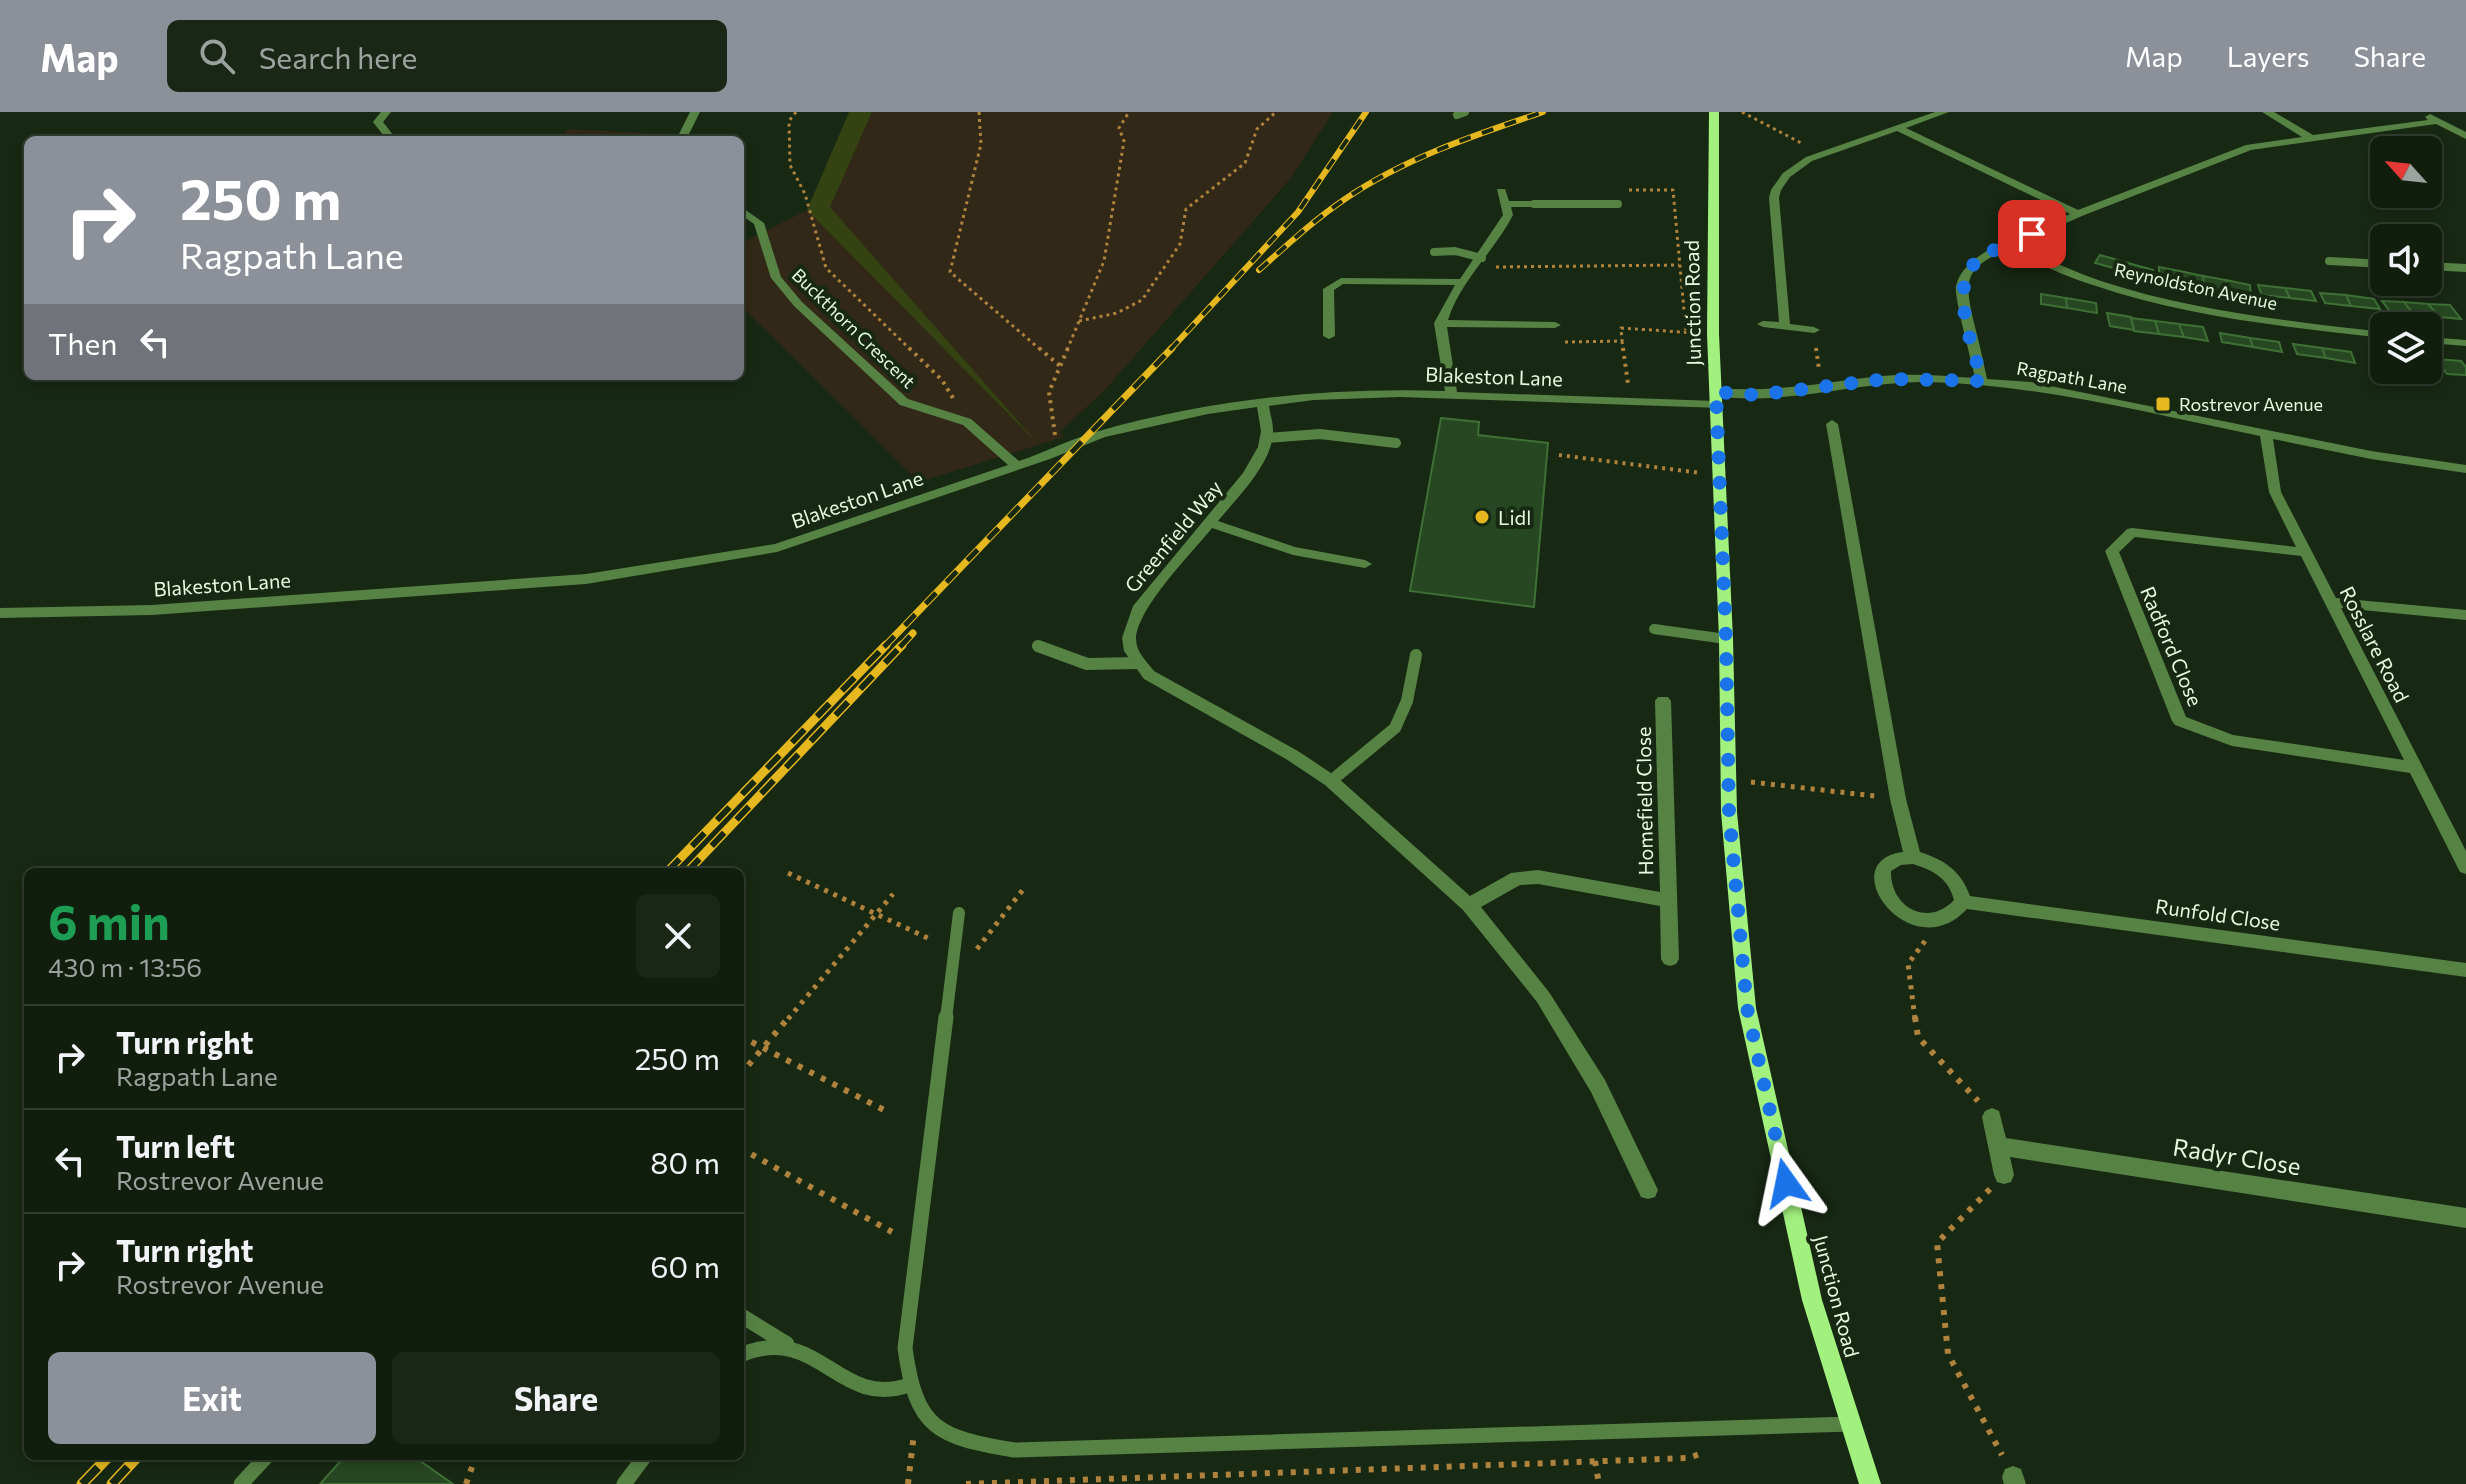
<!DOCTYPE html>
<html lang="en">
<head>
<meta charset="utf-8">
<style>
  :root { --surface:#111e0e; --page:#1a2717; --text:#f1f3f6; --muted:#9ca29e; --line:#303c2e; --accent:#8c9099 }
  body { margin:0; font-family:Commissioner,sans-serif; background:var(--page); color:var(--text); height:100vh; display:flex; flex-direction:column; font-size:30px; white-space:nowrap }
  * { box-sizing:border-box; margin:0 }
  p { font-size:26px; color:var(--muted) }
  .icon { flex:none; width:44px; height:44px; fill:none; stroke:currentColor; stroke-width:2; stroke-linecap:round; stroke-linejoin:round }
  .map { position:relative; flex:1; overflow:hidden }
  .drawer { position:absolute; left:24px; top:756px; width:720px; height:592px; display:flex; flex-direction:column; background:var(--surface); border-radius:12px; box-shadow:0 4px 12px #0003,0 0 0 2px var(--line) }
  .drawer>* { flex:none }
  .top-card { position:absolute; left:24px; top:24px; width:720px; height:244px; border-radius:12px; box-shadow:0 4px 12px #0003,0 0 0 2px var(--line); background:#8c9099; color:#fff; overflow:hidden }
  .needle { width:52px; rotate:297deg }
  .buttons { position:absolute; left:2370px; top:24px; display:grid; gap:16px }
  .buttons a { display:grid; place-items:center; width:72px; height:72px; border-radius:12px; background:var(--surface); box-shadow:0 4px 12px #0003,0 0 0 2px var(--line); font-size:40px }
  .pin { position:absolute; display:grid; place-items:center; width:68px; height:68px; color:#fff; margin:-34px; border-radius:16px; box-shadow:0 4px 12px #0006 }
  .me { position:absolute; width:88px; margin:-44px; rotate:348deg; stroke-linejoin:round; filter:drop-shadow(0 0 6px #0008) }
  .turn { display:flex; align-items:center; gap:28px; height:168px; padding:0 24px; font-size:36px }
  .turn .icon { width:104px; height:104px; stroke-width:2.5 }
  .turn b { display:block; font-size:56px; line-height:68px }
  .then { display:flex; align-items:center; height:76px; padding:0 24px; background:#0003; gap:16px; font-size:30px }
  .round { display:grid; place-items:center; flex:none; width:84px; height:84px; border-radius:12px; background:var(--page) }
  .summary { display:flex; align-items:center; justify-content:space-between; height:136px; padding:0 24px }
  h1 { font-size:48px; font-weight:700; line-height:60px; color:#1e9e55 }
  .cta { display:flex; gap:16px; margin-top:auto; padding:16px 24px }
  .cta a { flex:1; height:92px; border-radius:12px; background:var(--accent); color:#fff; font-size:32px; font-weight:700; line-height:92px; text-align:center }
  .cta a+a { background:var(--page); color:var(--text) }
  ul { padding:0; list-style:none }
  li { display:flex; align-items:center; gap:24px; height:104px; padding:0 24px; border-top:2px solid var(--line) }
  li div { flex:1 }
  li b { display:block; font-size:30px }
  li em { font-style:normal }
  header { display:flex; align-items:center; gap:48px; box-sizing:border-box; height:112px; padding:0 40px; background:var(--accent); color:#fff }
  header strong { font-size:38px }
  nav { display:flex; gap:44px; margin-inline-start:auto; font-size:28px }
  .search { width:560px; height:72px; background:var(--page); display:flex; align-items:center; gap:20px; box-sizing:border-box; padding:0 28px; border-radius:12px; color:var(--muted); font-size:30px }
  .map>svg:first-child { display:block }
  .green { fill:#312817 }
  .water { fill:#344311 }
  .building { fill:#264721; stroke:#3e7036; stroke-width:2 }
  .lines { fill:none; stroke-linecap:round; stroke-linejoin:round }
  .path-far3 { stroke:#af833e; stroke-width:3; stroke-dasharray:3 4; stroke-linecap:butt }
  .path-far2 { stroke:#af833e; stroke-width:4; stroke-dasharray:3 5; stroke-linecap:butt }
  .path-far1 { stroke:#af833e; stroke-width:5; stroke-dasharray:4 6; stroke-linecap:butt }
  .path { stroke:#af833e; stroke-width:6; stroke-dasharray:5 8; stroke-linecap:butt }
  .lane-far3 { stroke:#568244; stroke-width:8 }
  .lane-far2 { stroke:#568244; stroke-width:10 }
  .lane-far1 { stroke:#568244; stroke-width:12 }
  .lane { stroke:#568244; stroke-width:15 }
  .street { fill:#568244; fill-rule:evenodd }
  .secondary { fill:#a2f17f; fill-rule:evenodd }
  .rail-far3-casing { stroke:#e6b81f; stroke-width:6 }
  .rail-far2-casing { stroke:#e6b81f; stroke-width:7 }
  .rail-far1-casing { stroke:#e6b81f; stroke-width:9 }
  .rail-casing { stroke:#e6b81f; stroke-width:11 }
  .rail-far3 { stroke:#172813; stroke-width:4; stroke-dasharray:12; stroke-linecap:butt }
  .rail-far2 { stroke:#172813; stroke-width:5; stroke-dasharray:15; stroke-linecap:butt }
  .rail-far1 { stroke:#172813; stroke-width:6; stroke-dasharray:18; stroke-linecap:butt }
  .rail { stroke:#172813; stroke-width:8; stroke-dasharray:23; stroke-linecap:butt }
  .route { stroke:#1a73e8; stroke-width:14; stroke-dasharray:0 25.2 }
  .poi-dot { fill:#e6b81f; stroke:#172813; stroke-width:3 }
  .labels { text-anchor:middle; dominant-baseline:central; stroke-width:8; stroke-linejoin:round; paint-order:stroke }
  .far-street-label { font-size:18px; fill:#e4fbde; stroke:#172813 }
  .far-poi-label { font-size:18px; fill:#e4fbde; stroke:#172813; text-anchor:start }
  .street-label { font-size:20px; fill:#e4fbde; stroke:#172813 }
  .poi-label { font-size:20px; fill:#e4fbde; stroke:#172813; text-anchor:start }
  .near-street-label { font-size:24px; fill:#e4fbde; stroke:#172813 }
</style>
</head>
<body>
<header>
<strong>Map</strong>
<div class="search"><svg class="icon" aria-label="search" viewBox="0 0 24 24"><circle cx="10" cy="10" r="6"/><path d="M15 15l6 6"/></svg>Search here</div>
<nav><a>Map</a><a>Layers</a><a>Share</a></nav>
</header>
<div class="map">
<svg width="2466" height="1372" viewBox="0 0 2466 1372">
  <rect width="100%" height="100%" fill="#172813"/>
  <!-- green -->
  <path class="green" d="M849 0H1333L1291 66 1105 278 1060 320 1064 325 919 370 740 193V132L807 98 838 36Z
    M568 17 665 22 662 28H558Z"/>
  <!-- water -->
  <path class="water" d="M849 0H872L830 95 1039 333 807 98Z"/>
  <!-- building -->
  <path class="building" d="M2100 143 2128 151 2124 159 2095 151Z
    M2128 151 2153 158 2149 166 2124 159Z
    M2159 155 2180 159V171L2159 167Z
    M2180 159 2203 164 2204 176 2180 171Z
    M2203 164 2226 168 2227 180 2204 176Z
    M2226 168 2250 173 2251 185 2227 180Z
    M2258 173 2285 176 2290 186 2262 183Z
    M2285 176 2311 179 2316 189 2290 186Z
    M2320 181 2346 183 2351 194 2325 191Z
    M2041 182 2066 186 2067 196 2041 192Z
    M2346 183 2374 187 2380 197 2351 194Z
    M2066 186 2096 191 2097 201 2067 196Z
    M2382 189 2404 190 2415 204 2392 202Z
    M2404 190 2428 192 2440 205 2415 204Z
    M2428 192 2450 193 2461 207 2440 205Z
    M2107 201 2131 205 2134 218 2110 214Z
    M2131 206 2155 209 2159 222 2134 219Z
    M2155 209 2179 212 2184 225 2159 222Z
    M2179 212 2203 215 2208 229 2184 225Z
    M2220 221 2250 226 2253 235 2222 230Z
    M2250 226 2279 230 2282 240 2253 235Z
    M2293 232 2322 236 2326 246 2297 242Z
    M2322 236 2351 240 2355 251 2326 246Z
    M2436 247 2461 249 2466 255V263L2447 262Z
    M1441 306 1479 310 1478 323 1548 331 1534 495 1410 479Z
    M345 1344H413L453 1372H320Z"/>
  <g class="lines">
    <!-- path-far3 -->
    <path class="path-far3" d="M796 0 789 9 790 53 805 82 826 156 911 238
      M979 0 981 32 950 160 1041 238
      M1742 0 1803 32
      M1629 78H1673L1686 220
      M1496 155 1679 153
      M1079 209 1117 201 1142 188 1180 132 1186 97 1245 51 1257 17 1276 0
      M1622 229 1623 238
      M1565 230 1622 229 1621 216 1696 221
      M1067 238 1104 149 1124 29 1119 16 1129 0"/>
    <!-- path-far2 -->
    <path class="path-far2" d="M909 236 942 268 953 286
      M1039 236 1060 254
      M1623 236 1628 272
      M1816 236 1819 257
      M1055 323 1049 280 1068 236
      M1559 343 1701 361"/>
    <!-- path-far1 -->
    <path class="path-far1" d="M1751 670 1875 684
      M788 761 932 828
      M977 837 1025 775
      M788 907 893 782
      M1915 907 1908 852 1925 829"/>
    <!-- path -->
    <path class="path" d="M1915 905 1918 925 1978 989
      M740 924 886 999
      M740 963 789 905
      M740 1036 892 1120
      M1990 1077 1937 1131 1948 1242 2002 1343
      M1595 1349 1599 1372
      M466 1372 476 1344
      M908 1372 914 1321
      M966 1372 1688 1346 1703 1341"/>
    <!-- lane-far3 -->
    <path class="lane-far3" d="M1457 3 1465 0
      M1534 92H1618
      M1434 140 1455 139 1482 146
      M2329 149 2384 152
      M2428 154 2466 156"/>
    <!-- lane-far2 -->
    <path class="lane-far2" d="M1266 326 1320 322 1396 331
      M1654 517 1726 527"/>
    <!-- lane-far1 -->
    <path class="lane-far1" d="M1038 534 1087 552 1138 551
      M1331 669 1395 616 1407 589 1416 543
      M946 907 959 801"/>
    <!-- lane -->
    <path class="lane" d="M946 905 905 1236C916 1317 937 1325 1014 1338L1851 1312
      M740 1203 787 1232
      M740 1243C819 1210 838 1298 909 1273
      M241 1372 267 1344
      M624 1372 645 1344"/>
    <!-- street -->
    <path class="street" d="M381 0H391L383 10 397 28H387L373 10Z
      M690 0H700L686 28H676Z
      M1935 0H1949L1906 16 2078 98 2246 33 2302 25 2262 0H2274L2313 23 2428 8 2425 5 2430 2 2466 20V27L2436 12 2251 38 2082 104 2016 133C2044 146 2072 159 2101 169 2192 199 2289 209 2384 220V226C2286 215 2187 205 2093 173 2063 164 2036 150 2008 137 1964 156 1964 168 1974 211 1979 230 1983 248 1987 267L2031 270 2371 339 2466 353V361L2371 347 2273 327 2281 380 2336 486 2466 498V508L2341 496 2466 739V762L2460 760 2410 661 2232 634 2175 613 2172 609 2105 439 2127 417 2132 416 2296 435 2269 380 2260 324C2151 302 2042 273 1930 270 1859 268 1780 296 1712 283V277L1716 276C1773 281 1826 270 1882 264 1913 261 1945 264 1975 266 1972 249 1954 187 1956 174 1964 137 2038 116 2070 102L1897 19 1812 49 1790 65 1781 78 1779 86 1790 212 1814 215 1820 218 1814 221 1763 215 1757 212 1763 209 1779 210 1769 86 1771 78 1783 61 1806 45ZM2135 425 2301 444 2404 648 2233 623 2186 605 2119 440Z
      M1497 77H1505L1509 89H1534L1539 92 1534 95H1511L1513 103C1494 140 1460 169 1448 208L1555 210 1561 213 1555 216 1447 215 1457 280 1717 289 1721 290V296L1400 285 1314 288 1269 294C1270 302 1273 310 1273 318 1274 350 1237 386 1218 409L1295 435 1365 448 1372 452 1365 456 1293 443 1212 416C1192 441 1137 496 1136 527 1136 540 1147 550 1154 559L1298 639 1337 665 1470 784 1511 761 1538 758 1660 780 1655 589 1658 585H1668L1671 589 1679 847 1676 852 1670 854 1664 852 1661 847 1660 794 1538 772 1520 773 1481 795 1549 880 1605 968 1658 1078 1655 1085 1648 1087 1641 1085 1591 980 1537 890 1463 798 1325 673 1286 647 1144 567 1124 539 1122 526 1133 494 1243 361 1258 335 1261 319 1257 295 1208 302 1105 325 1050 347 777 440 586 472 152 503 0 506V496L152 493 586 462 775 432 1008 353 963 313 900 293 794 194 771 166 754 112 740 102V94L764 111 781 165 802 190 908 287 971 307 1019 349C1046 340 1072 326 1099 319 1211 287 1329 275 1445 279L1434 211 1455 173 1343 172 1334 178 1335 224 1329 227 1323 224V177L1341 166 1460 167 1503 103Z
      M2428 225 2466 228V234L2428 231Z
      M1832 308 1838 312 1906 687 1920 740C1945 748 1961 759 1970 784L2466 851V865L1967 797C1910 858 1831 749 1903 740L1890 687 1826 312ZM1913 752C1933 758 1949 767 1954 788 1928 816 1890 795 1891 759L1901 753Z
      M1992 996 1999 999 2006 1026 2466 1096V1116L2010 1045 2014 1063 2011 1070 2004 1072 1997 1070 1994 1063 1982 1005 1985 999Z
      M2013 1354 2021 1357 2026 1372H2004L2002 1365 2005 1357Z"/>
    <!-- secondary -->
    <path class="secondary" d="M1709 0H1719V222L1733 527 1737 700 1756 896 1822 1188 1881 1372H1859L1802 1188 1738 896 1721 700 1719 527 1707 222Z"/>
    <!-- rail-far3 casing -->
    <g class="rail-far3-casing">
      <path id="rail-far3" d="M1259 158C1287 133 1314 108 1345 87 1405 46 1475 23 1543 0
        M1170 238 1298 100 1366 0"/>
    </g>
    <!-- rail-far2 casing -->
    <g class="rail-far2-casing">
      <path id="rail-far2" d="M884 535 1172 236
        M900 535 913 521"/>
    </g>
    <!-- rail-far1 casing -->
    <g class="rail-far1-casing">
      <path id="rail-far1" d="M667 760 886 533
        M687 760 902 533"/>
    </g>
    <!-- rail casing -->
    <g class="rail-casing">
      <path id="rail" d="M82 1372 109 1344
        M112 1372 138 1344"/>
    </g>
    <!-- rail-far3 -->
    <use href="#rail-far3" class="rail-far3"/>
    <!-- rail-far2 -->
    <use href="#rail-far2" class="rail-far2"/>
    <!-- rail-far1 -->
    <use href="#rail-far1" class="rail-far1"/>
    <!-- rail -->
    <use href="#rail" class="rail"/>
  </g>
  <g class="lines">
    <!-- route -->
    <path class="route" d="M1786 1071 1747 896 1729 700 1726 527 1716 280 1756 283 1886 267 1982 269C1974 237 1948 175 1976 150 1991 137 2013 130 2032 122"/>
  </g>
  <!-- markers -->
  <g class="poi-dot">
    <rect x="2155" y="284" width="16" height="16" rx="4"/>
    <circle cx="1482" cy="405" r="8"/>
  </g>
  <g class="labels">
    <!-- far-street labels -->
    <g class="far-street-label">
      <text transform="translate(2196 174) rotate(12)">Reynoldston Avenue</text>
      <text transform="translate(854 216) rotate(44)">Buckthorn Crescent</text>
      <text transform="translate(2072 265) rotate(10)">Ragpath Lane</text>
    </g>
    <!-- far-poi labels -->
    <g class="far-poi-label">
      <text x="2179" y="292">Rostrevor Avenue</text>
    </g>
    <!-- street labels -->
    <g class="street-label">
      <text transform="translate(1692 191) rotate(-91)">Junction Road</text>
      <text transform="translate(1494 264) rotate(2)">Blakeston Lane</text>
      <text transform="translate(857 387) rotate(-19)">Blakeston Lane</text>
      <text transform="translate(1173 424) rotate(-50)">Greenfield Way</text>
      <text transform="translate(222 472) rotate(-4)">Blakeston Lane</text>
      <text transform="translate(2375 532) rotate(63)">Rosslare Road</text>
      <text transform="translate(2172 534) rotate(67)">Radford Close</text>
      <text transform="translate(1644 689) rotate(-91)">Homefield Close</text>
      <text transform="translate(2218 802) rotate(8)">Runfold Close</text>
      <text transform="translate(1837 1184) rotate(75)">Junction Road</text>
    </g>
    <!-- poi labels -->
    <g class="poi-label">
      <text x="1498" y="405">Lidl</text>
    </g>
    <!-- near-street labels -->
    <g class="near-street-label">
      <text transform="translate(2237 1044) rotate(9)">Radyr Close</text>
    </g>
  </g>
</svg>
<div class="buttons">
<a><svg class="needle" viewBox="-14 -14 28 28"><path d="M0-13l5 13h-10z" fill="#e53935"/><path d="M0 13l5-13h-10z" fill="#9ca29e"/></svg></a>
<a><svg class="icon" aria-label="sound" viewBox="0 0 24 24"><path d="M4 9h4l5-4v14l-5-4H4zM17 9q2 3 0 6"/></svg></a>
<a><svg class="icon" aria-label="layers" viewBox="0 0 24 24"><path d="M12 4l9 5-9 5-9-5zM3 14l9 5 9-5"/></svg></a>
</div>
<div class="pin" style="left:2032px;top:122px;background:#d93025"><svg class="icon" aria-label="arrive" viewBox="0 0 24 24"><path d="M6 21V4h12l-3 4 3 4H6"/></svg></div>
<svg class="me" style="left:1786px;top:1071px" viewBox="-20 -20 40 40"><path d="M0-17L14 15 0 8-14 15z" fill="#1a73e8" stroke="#fff" stroke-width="4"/></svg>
<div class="top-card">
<div class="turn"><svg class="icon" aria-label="right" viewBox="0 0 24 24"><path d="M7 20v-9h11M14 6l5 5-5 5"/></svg><div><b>250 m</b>Ragpath Lane</div></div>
<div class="then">Then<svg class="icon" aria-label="left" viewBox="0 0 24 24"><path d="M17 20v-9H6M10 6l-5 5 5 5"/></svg></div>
</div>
<section class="drawer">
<div class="summary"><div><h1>6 min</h1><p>430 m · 13:56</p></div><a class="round"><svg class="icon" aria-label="close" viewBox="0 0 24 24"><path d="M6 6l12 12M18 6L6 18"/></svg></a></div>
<ul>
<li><svg class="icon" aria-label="right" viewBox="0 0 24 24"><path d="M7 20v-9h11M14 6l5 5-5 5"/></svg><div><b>Turn right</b><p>Ragpath Lane</p></div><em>250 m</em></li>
<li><svg class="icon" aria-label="left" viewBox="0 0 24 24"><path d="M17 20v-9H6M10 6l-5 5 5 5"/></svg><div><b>Turn left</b><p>Rostrevor Avenue</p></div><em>80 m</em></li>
<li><svg class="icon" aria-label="right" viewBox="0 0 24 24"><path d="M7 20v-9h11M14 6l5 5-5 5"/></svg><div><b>Turn right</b><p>Rostrevor Avenue</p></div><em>60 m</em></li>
</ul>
<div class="cta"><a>Exit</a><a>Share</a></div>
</section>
</div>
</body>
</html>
